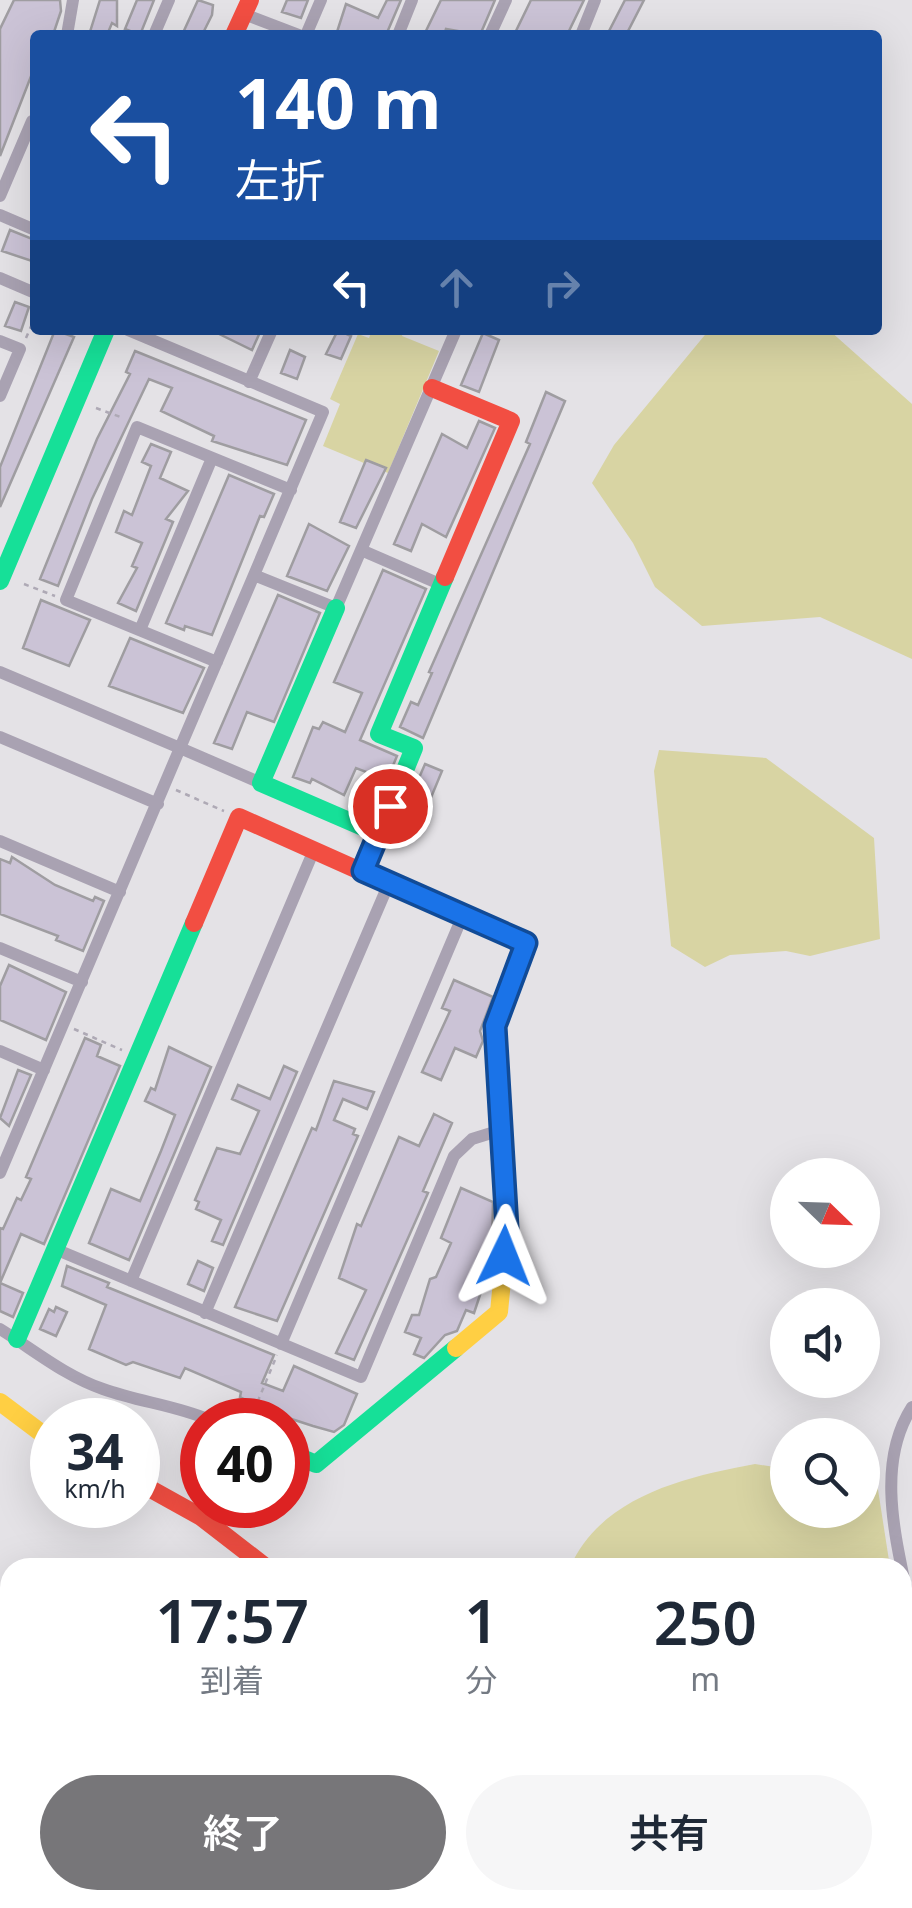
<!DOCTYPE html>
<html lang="ja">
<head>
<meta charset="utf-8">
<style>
  :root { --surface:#fff; --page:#f6f6f7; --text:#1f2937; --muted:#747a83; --accent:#777679 }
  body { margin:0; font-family:"Noto Sans","Noto Sans JP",sans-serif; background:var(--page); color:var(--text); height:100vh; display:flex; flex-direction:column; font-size:38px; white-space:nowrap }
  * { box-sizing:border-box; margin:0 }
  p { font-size:32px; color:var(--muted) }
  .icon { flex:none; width:55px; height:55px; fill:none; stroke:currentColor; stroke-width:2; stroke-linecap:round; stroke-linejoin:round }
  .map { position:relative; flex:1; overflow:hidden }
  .panel { position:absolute; left:0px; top:1558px; width:912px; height:352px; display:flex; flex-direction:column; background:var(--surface); border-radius:30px 30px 0 0; box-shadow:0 10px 40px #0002 }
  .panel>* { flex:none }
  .hud { position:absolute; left:30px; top:30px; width:852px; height:305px; border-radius:10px; box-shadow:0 10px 40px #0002; background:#1a4fa0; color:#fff; overflow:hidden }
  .needle { width:65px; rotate:113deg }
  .tools { position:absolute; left:770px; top:1158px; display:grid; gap:20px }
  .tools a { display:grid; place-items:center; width:110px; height:110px; border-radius:50%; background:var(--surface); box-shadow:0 10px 40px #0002; font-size:50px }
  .speed { position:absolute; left:30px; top:1398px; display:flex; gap:20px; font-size:50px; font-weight:700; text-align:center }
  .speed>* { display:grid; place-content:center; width:130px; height:130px; border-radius:50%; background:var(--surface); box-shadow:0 10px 40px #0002; line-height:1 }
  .speed small { font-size:25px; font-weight:400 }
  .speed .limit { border:15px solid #d22; background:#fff; color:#111 }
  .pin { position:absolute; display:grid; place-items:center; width:85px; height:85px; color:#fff; margin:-42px; border:5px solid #fff; border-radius:50%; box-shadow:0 2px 10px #0007 }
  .me { position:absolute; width:110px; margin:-55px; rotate:2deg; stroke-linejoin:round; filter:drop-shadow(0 0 8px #0008) }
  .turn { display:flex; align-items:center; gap:35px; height:210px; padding:0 40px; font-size:45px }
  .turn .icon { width:130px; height:130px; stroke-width:2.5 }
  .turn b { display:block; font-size:70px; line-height:85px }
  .lanes { display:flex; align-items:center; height:95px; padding:0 40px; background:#0003; justify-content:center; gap:50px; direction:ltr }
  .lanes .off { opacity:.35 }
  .eta { display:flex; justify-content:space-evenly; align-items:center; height:170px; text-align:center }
  .eta b { font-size:60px; font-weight:600; line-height:70px }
  .primary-button { display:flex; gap:20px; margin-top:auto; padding:20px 40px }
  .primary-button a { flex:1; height:115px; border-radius:60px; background:var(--accent); color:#fff; font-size:40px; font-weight:600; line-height:115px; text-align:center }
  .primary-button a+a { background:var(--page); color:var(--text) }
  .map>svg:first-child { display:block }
  .green { fill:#d8d4a3 }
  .building { fill:#cbc3d6; stroke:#9f9da1; stroke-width:2.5 }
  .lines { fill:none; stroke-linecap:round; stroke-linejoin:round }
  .path { stroke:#aea9b5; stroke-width:2.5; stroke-dasharray:5 5; stroke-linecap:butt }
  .street { stroke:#a9a2b2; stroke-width:12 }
  .fast { stroke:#16e098; stroke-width:18 }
  .slow { stroke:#ffcf43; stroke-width:18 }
  .jam { stroke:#f24e42; stroke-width:18 }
  .route-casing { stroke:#114b97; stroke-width:25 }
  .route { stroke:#1a73e8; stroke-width:18 }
</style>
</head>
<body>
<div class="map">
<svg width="912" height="1908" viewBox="0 0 912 1908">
  <rect width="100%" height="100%" fill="#e4e2e6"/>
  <!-- green -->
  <path class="green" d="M372 330H404L402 336 439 351 388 473 323 446 340 404 330 399 358 334 369 338Z
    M709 330H829L912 404V659L820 617 702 626 655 587 633 543 592 483 614 445Z
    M659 750 766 758 874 838 880 939 810 956 786 951 730 955 705 967 671 946 654 771Z
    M755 1464 787 1469 788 1510H862L863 1481 877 1483 890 1567H570C602 1496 685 1477 755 1464Z
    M0 1877 10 1878V1900H497L504 1908H0Z
    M549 1900H833L821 1908H554Z"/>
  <!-- building -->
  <path class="building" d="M14 0H60L61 11 53 35H35V66L0 156V29Z
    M100 0H117V26L112 23 107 35H89Z
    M137 0H154L140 35 125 29Z
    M198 0 213 5 212 15 202 35H182Z
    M287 0H308L301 18 282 12Z
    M387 0H401L386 35H336L346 4 378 18Z
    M441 0H495L480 35 446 29 444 35H424Z
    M531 0H584L567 35H514Z
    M625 0H644L626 35H607Z
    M10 230 35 240V262L2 251Z
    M15 302 29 307 21 331 5 326Z
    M55 330 74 337 0 507V467Z
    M211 330H261L252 350Z
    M338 330 351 336 341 359 326 354Z
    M483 333 499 340 479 392 461 385Z
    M290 350 305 357 297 379 281 373Z
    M135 351 306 420 287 465 212 441 214 436 161 411 172 388 149 379 92 499 58 586 40 579 97 439 130 374 126 372Z
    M546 392 565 401 423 738 400 727 411 702 418 705 432 673 429 672 530 444 526 442Z
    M479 421 495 428 446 537 422 524 411 551 394 544 442 434 467 448Z
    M151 444 171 452 160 478 188 491 166 519 173 522 136 611 118 603 137 568 132 566 142 543 116 532 124 511 132 515 151 466 142 462Z
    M366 460 386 468 356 528 340 522Z
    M229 475 274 494 264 517 260 516 212 635 185 626 184 630 166 623Z
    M309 524 349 546 327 591 287 576Z
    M383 570 426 589 360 740 397 756 387 780 356 768 344 795 312 779 310 783 293 777 313 727 319 729 323 722 345 732 362 693 334 682Z
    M278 595 320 613 274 722 247 712 232 749 214 743Z
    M41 600 90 620 69 666 23 648Z
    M130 638 204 668 183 713 109 686Z
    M425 764 442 771 418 829 405 824 412 810 406 808Z
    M12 857 55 885 93 901 95 897 104 901 83 951 56 940 58 936 0 914V859L10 863Z
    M9 965 66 992 46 1040 0 1020V986Z
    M454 980 493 997 480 1031 483 1041 476 1057 455 1048 441 1080 422 1072 450 1011 442 1008Z
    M85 1038 101 1045 97 1056 120 1066 44 1244 21 1234 0 1283 23 1293 13 1317 0 1311V1228L3 1229 17 1198 21 1200 31 1179 26 1177Z
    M169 1047 211 1067 129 1260 89 1243 111 1189 140 1201 161 1151 175 1115 145 1101 151 1088 155 1090Z
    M284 1066 297 1072 223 1245 212 1241 221 1220 196 1209 199 1202 195 1200 217 1148 240 1154 259 1111 232 1099 238 1085 270 1099Z
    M18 1070 31 1075 9 1126 0 1118Z
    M334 1081 374 1092 367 1109 343 1099 334 1120 355 1129 353 1134 358 1136 277 1321 235 1307 312 1128 316 1130Z
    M434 1114 452 1123 423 1191 428 1193 354 1360 336 1353 366 1290 339 1278 357 1224 361 1226 399 1137 419 1146Z
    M461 1188 493 1202 492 1248 486 1263 490 1265 474 1313 466 1310 457 1331 445 1335 424 1358 414 1354 421 1338 405 1332 412 1315H419L430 1279 436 1277 451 1243 441 1238Z
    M198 1261 213 1268 204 1291 188 1284Z
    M67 1266 109 1283 107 1287 274 1355 262 1383 283 1391 294 1366 357 1394 344 1425 334 1432 313 1426 270 1412 240 1397 241 1392 185 1368 180 1378 133 1362 126 1365 89 1349 106 1305 62 1286Z
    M56 1307 67 1312 56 1336 40 1329 49 1309 54 1312Z"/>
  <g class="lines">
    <!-- path -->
    <path class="path" d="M26 338 35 317
      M96 408 123 418
      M24 584 55 596
      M176 790 224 811
      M74 1029 122 1050
      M250 1420 277 1355"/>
    <!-- street -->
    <path class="street" d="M244 14 299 35
      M67 35 73 0
      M154 35 169 0
      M306 35 321 0
      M398 35 412 0
      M490 35 506 0
      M581 35 595 0
      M0 196 32 121
      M0 215 35 230
      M0 278 35 293
      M128 330 323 412 254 575 336 608 456 330
      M0 341 20 349 0 396
      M249 382 272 330
      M361 550 442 585
      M254 575 180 748 261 783
      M140 630 212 458
      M217 662 66 600 137 427 291 490
      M0 672 180 748 0 1173
      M0 737 158 804
      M0 841 120 892
      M363 871 379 834
      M0 948 82 982
      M0 1051 44 1070
      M55 1249 361 1377 454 1156 472 1139 501 1130
      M131 1281 314 850
      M205 1313 389 883
      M0 1329C34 1350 65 1376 103 1389 139 1402 175 1405 210 1420
      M281 1344 463 915
      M912 1407C872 1469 900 1552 912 1619
      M902 1842 912 1819
      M872 1908 876 1900"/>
    <!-- fast -->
    <path class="fast" d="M0 581 106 330
      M336 608 261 783 379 834 414 748 379 734 445 577
      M17 1339 194 923
      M288 1452 316 1464 456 1348
      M529 1900 535 1908"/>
    <!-- slow -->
    <path class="slow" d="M456 1348 499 1312 507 1228 495 1026 526 945
      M0 1402 52 1441"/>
    <!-- jam -->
    <path class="jam" d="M234 35 250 0
      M432 388 511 421 445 577
      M194 923 239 817 526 945
      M138 1482 201 1517 267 1568"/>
  </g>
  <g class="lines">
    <!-- route casing -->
    <g class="route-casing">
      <path id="route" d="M390 806 363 871 526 943 495 1026 507 1228 504 1256"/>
    </g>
    <!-- route -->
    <use href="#route" class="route"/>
  </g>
</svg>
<div class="tools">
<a><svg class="needle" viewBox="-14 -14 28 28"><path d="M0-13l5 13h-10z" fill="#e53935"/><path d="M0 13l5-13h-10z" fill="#747a83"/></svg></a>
<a><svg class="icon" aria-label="sound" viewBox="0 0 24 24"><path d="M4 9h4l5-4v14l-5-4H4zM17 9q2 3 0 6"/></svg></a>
<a><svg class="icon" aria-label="search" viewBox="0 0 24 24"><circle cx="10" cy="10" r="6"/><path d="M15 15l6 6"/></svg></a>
</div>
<div class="speed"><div>34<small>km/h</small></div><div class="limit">40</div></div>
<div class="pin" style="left:390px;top:806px;background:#d93025"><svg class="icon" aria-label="arrive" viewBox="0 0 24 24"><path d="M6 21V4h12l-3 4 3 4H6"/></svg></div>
<svg class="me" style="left:504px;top:1256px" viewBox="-20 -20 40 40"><path d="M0-17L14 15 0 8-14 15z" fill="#1a73e8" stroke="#fff" stroke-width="4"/></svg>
<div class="hud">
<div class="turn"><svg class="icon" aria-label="left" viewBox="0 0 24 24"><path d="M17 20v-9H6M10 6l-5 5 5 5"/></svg><div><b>140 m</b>左折</div></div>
<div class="lanes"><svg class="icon" aria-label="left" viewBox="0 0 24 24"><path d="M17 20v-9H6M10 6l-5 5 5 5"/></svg><svg class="icon off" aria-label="ahead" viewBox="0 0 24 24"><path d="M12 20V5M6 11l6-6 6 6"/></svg><svg class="icon off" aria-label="right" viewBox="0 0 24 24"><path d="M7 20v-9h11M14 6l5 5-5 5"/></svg></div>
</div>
<section class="panel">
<div class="eta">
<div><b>17:57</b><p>到着</p></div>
<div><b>1</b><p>分</p></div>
<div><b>250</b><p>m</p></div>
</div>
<div class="primary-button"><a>終了</a><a>共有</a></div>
</section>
</div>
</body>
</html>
